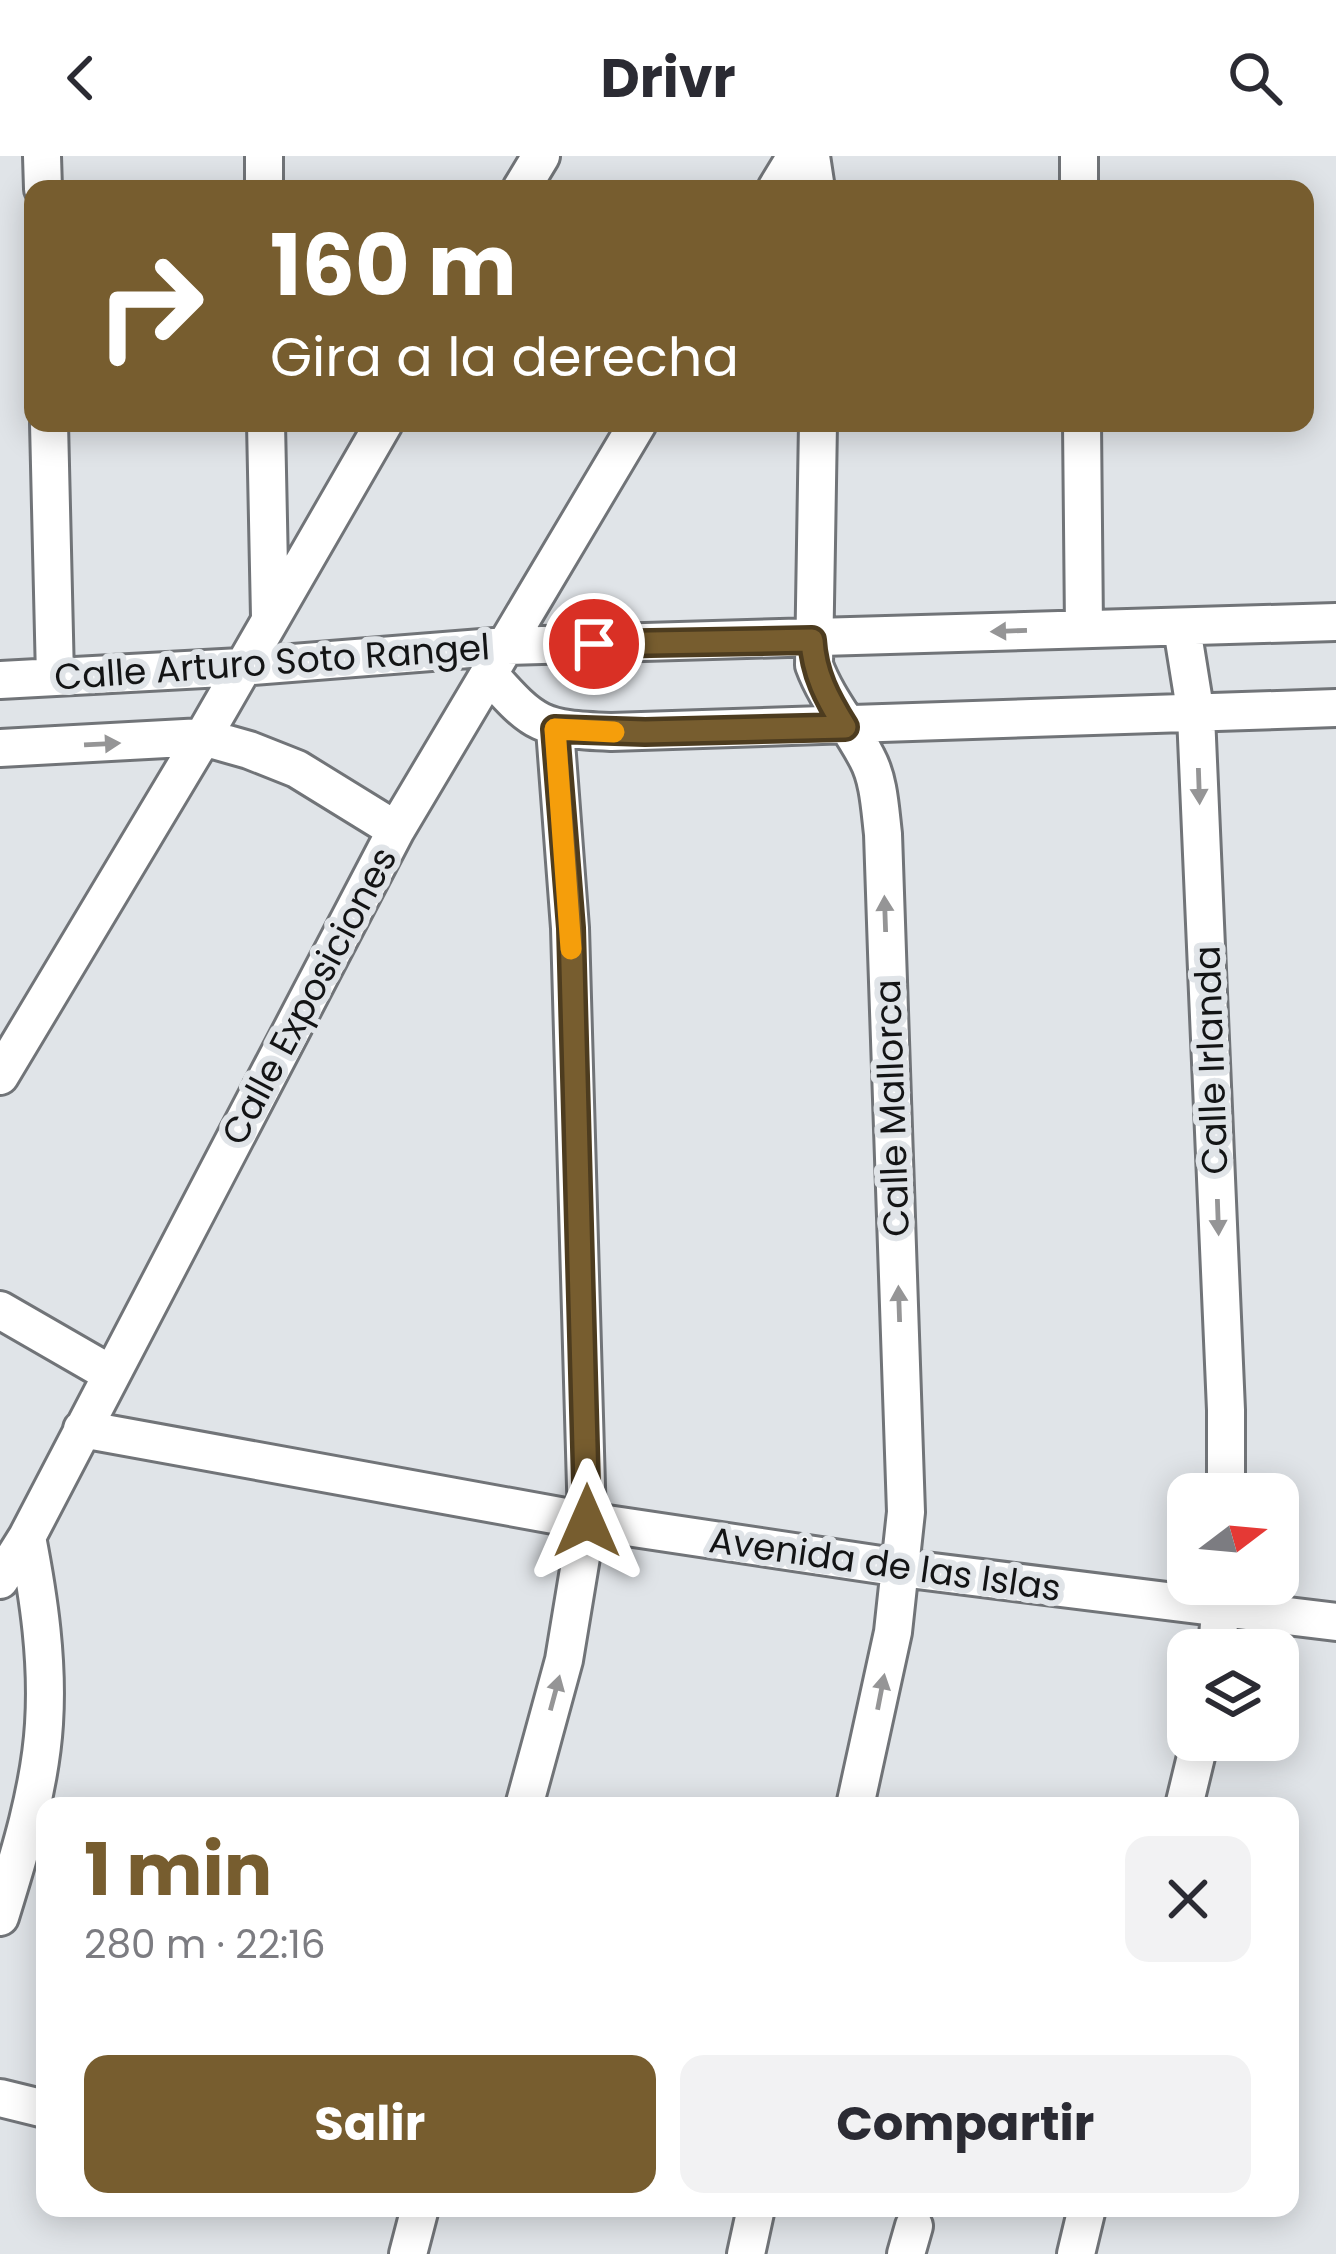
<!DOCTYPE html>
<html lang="es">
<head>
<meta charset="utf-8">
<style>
  :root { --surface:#fff; --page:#f2f2f3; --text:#2b2b33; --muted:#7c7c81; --accent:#775d2f }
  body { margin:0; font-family:Poppins,sans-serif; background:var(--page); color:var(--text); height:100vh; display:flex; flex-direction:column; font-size:45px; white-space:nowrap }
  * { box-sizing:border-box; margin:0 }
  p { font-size:39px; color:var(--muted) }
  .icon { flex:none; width:66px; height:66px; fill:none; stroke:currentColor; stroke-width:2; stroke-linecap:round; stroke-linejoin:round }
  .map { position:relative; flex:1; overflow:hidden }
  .sheet { position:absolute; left:36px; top:1641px; width:1263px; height:420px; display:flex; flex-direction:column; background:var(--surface); border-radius:24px; box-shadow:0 6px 30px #0003 }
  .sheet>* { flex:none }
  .top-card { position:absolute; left:24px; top:24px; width:1290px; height:252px; border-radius:24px; box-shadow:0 6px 30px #0003; background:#775d2f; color:#fff; overflow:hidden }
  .needle { width:78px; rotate:74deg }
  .fabs { position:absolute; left:1167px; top:1317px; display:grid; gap:24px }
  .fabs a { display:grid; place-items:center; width:132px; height:132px; border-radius:24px; background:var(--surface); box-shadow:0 6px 30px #0003; font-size:60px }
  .pin { position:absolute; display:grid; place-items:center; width:102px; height:102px; color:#fff; margin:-51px; border:6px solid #fff; border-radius:50%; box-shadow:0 3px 12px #0007 }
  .me { position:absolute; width:132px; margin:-66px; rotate:0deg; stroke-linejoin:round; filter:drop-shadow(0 0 9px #0008) }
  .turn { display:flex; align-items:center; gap:42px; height:252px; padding:0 48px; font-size:54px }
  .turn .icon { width:156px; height:156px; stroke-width:2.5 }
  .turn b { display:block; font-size:84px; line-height:102px }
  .round { display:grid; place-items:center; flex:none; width:126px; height:126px; border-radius:24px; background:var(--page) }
  .head { display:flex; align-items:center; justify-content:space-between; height:204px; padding:0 48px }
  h1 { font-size:72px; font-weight:700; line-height:90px; color:var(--accent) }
  .cta { display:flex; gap:24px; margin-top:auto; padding:24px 48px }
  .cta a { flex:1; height:138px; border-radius:24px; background:var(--accent); color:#fff; font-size:48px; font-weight:700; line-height:138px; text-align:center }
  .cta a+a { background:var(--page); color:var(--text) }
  header { display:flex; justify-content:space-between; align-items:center; height:156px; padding:0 48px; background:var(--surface); font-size:54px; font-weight:700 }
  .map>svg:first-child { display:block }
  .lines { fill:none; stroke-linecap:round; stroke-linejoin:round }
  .street-casing { stroke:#717478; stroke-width:42 }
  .street { stroke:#fff; stroke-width:36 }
  .oneway { fill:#959596 }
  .route-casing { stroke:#4d3c1f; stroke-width:30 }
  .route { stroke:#775d2f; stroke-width:21 }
  .slow { stroke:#f59e0b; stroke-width:21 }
  .labels { text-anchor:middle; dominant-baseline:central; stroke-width:12; stroke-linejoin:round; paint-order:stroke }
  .street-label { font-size:36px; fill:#131415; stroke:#e0e4e8 }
</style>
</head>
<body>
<header><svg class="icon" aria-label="back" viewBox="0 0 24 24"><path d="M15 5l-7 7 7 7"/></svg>Drivr<svg class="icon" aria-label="search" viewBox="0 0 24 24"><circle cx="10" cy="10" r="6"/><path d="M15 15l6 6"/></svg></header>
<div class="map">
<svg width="1336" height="2098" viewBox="0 0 1336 2098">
  <rect width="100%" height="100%" fill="#e0e4e8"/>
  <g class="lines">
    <!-- street casing -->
    <g class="street-casing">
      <path id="street" d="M42 0 43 33
        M811 0 816 33
        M1079 0V33
        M264 33V0
        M521 33 541 0
        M776 33 796 0
        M49 267 55 521
        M266 267 270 461
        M818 267 814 509C827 544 850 569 867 602 879 624 880 653 883 678L906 1356 893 1476 855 1650
        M1082 267 1084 472
        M1182 472 1196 559 1226 1254V1338
        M489 518C535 570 541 573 611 576L1336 552
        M0 524 241 511 507 490 1336 466
        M0 592 203 581 249 594 297 613 396 674
        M0 920 203 581 384 267
        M0 1154 111 1218
        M82 1273 587 1365 901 1412 1336 1466
        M0 1424 27 1381 396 674 638 267
        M1217 1494 1222 1428
        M524 1650 564 1504 587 1365 570 772 555 573
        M1184 1650 1200 1584
        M0 1761C19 1700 40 1633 44 1568 48 1505 39 1443 27 1381
        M0 1942 45 1953
        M408 2098 420 2052
        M746 2098 756 2052
        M906 2098 914 2070
        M1076 2098 1087 2052"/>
    </g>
    <!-- street -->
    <use href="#street" class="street"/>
  </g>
  <!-- one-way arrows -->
  <defs><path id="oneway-solid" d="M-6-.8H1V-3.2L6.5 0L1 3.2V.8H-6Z" transform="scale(3)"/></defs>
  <g class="oneway">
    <use href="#oneway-solid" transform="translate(1009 475) rotate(178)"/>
    <use href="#oneway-solid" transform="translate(102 588) rotate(-3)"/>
    <use href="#oneway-solid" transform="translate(1199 630) rotate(88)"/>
    <use href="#oneway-solid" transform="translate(885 758) rotate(-92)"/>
    <use href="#oneway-solid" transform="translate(1218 1061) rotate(88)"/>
    <use href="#oneway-solid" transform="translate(899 1148) rotate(-92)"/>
    <use href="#oneway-solid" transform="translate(881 1536) rotate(-79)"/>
    <use href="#oneway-solid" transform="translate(555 1537) rotate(-75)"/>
  </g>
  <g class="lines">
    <!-- route casing -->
    <g class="route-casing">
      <path id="route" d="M587 1365 571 772 555 573 645 576 845 571C827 542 814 518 812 484L594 488"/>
    </g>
    <!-- route -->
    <use href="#route" class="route"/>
    <!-- slow -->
    <path class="slow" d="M571 793 555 573 614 576"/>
  </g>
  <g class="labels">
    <!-- street labels -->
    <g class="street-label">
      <text transform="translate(272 506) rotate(-4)">Calle Arturo Soto Rangel</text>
      <text transform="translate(309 840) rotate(-62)">Calle Exposiciones</text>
      <text transform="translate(1211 904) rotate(-92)">Calle Irlanda</text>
      <text transform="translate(892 952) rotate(-92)">Calle Mallorca</text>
      <text transform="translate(885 1408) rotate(8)">Avenida de las Islas</text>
    </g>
  </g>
</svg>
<div class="fabs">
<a><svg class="needle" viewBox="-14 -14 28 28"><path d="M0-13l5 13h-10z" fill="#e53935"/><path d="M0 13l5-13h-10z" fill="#7c7c81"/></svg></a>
<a><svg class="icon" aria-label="layers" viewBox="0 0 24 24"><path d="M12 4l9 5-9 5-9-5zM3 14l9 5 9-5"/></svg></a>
</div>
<div class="pin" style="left:594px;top:488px;background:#d93025"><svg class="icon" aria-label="arrive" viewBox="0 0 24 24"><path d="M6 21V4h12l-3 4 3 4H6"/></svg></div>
<svg class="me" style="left:587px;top:1365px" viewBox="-20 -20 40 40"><path d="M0-17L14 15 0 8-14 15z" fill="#775d2f" stroke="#fff" stroke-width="4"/></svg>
<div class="top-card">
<div class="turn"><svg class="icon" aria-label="right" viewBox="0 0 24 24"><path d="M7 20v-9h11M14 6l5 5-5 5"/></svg><div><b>160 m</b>Gira a la derecha</div></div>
</div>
<section class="sheet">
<div class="head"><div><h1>1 min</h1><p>280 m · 22:16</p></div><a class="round"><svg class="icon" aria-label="close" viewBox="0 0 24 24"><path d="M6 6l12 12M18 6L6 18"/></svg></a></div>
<div class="cta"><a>Salir</a><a>Compartir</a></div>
</section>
</div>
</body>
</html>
